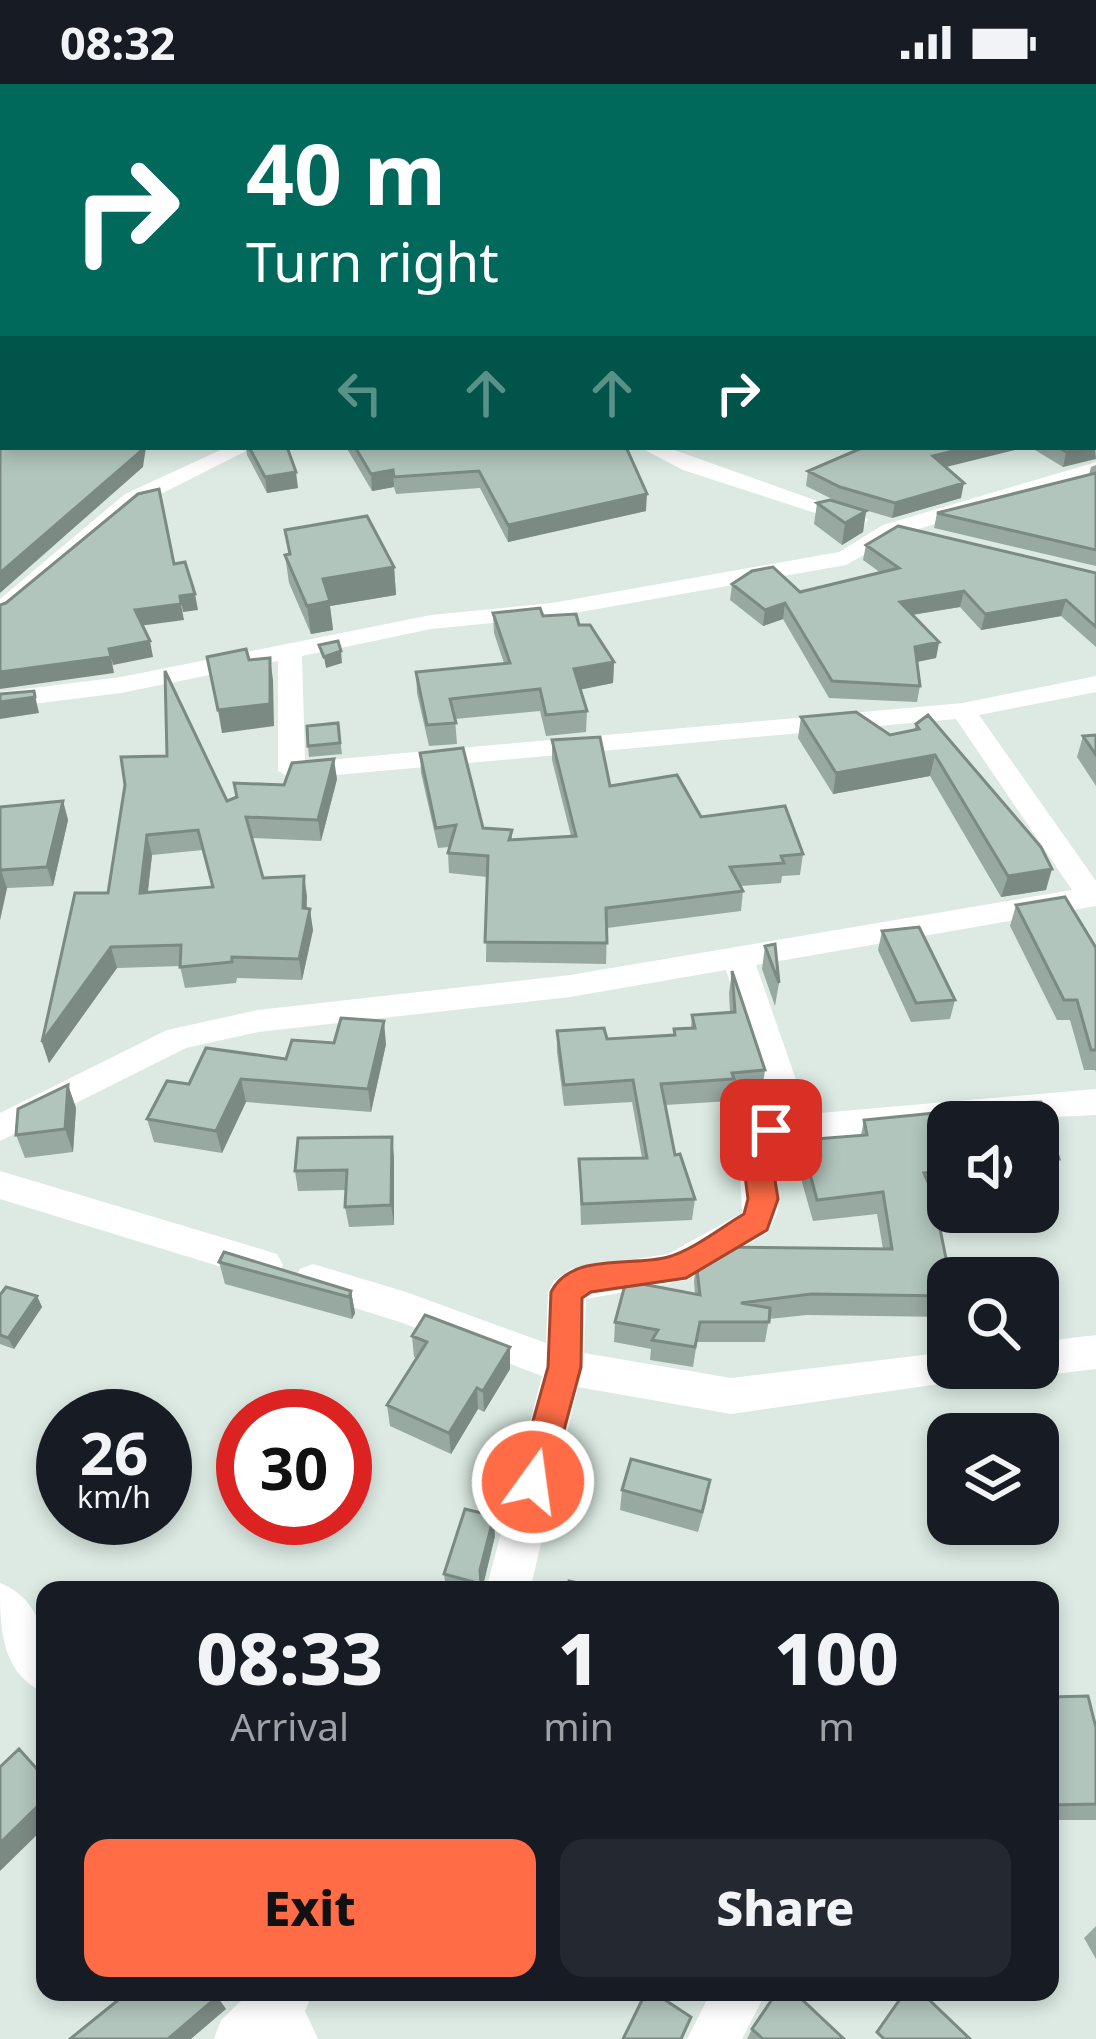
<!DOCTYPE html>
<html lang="en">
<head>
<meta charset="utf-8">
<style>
  :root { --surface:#171b24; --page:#242831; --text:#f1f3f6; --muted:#9ea1a6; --accent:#ff6c45 }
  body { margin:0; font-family:"Noto Sans",sans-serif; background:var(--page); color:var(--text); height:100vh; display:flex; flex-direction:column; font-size:45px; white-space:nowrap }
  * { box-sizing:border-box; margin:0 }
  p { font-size:39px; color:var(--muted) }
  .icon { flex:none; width:66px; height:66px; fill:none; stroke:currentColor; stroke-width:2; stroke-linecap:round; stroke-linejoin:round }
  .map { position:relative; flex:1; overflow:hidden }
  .details { position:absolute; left:36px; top:1497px; width:1023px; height:420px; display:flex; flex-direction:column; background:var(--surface); border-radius:24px; box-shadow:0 6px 18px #0003 }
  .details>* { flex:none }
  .top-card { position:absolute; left:0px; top:0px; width:1098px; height:366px; box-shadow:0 6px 18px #0003; background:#00695c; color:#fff; overflow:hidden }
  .tools { position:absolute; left:927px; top:1017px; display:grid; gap:24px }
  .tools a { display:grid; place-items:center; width:132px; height:132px; border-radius:24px; background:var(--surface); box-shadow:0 6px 18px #0003; font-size:60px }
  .speed { position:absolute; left:36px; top:1305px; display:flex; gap:24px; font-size:60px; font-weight:700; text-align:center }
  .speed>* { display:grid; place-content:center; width:156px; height:156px; border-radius:50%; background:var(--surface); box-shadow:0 6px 18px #0003; line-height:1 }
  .speed small { font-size:30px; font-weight:400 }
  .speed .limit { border:18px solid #d22; background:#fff; color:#111 }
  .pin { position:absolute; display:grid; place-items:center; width:102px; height:102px; color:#fff; margin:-51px; border-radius:24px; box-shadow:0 6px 18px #0006 }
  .me { position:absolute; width:132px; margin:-66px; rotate:14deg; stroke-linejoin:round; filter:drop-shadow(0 0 9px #0008) }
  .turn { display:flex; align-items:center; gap:42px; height:252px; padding:0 48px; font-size:54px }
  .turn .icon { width:156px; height:156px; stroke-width:2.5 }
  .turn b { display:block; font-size:84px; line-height:102px }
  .lanes { display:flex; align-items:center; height:114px; padding:0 48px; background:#0003; justify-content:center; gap:60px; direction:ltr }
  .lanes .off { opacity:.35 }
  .eta { display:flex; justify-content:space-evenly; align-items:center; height:204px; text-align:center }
  .eta b { font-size:72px; font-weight:800; line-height:84px }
  .button { display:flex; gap:24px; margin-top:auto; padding:24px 48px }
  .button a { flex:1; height:138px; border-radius:24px; background:var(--accent); color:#111; font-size:48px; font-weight:800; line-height:138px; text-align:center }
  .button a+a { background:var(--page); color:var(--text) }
  .status { display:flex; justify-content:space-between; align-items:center; height:84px; padding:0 60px; background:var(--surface); direction:ltr }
  .status svg { height:33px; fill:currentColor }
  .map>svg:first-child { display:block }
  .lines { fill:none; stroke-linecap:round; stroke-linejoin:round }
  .minor { fill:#fff; fill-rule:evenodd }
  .tertiary { fill:#fff; fill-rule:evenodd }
  .wall { fill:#98a9a2; fill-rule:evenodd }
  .shaded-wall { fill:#7c8a84 }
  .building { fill:#b1c5bc; stroke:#7c8a84; stroke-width:3; fill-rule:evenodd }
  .route { fill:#ff6c45; stroke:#a6462d; stroke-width:3 }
</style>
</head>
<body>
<div class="status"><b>08:32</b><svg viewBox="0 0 49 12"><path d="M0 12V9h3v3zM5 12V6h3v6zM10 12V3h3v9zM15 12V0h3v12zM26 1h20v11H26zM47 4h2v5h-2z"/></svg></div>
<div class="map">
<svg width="1096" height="1955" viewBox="0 0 1096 1955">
  <rect width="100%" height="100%" fill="#dceae3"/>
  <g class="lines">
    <!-- minor -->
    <path class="minor" d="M186 0H200L185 3Z
      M359 0H400L403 3H362Z
      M852 0H866L868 3H854Z
      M3 31V40L0 41V32Z
      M1095 42H1096V50H1095Z
      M1095 91 1096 92V102L1095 101Z
      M1096 159V170H1095V159Z
      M0 180H3V190H0Z
      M0 229H3V239H0Z
      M0 292 3 293V306L0 305Z
      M227 363H254L141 420 8 532 0 534V515L125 410Z
      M639 363H666L868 435 865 440H849L683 386Z
      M1096 378V391L899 451 846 481 552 533 431 545 302 572 305 678 963 619 1096 592V608L979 631 1096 797V822L756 881 808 1030 1096 1005V1031L948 1038V1044L779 1058 774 1074 778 1127 769 1148 688 1196 586 1215 584 1269 731 1294 948 1268V1284H973L967 1296 731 1330 578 1303 530 1506H486L542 1292 400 1238 300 1207 294 1196 300 1185 313 1180 406 1208 546 1259 548 1208 554 1197 571 1185 668 1170 742 1129 739 1062 749 1044 775 1033 726 886 570 913 258 948 186 964 0 1057V1029L167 946 258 926 570 891 1072 806 956 635 292 695 278 687V577L121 609 0 624V608L121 593 431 531 552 519 839 468 883 441Z
      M0 1087 264 1166 277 1170 283 1181 277 1192 264 1196 0 1115Z
      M1096 1251V1285L1038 1292 1023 1284H1038V1258Z
      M0 1499C48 1518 45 1565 45 1609 0 1589 0 1542 0 1499Z
      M239 1908H313L305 1927 318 1955H214L221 1936 242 1916Z
      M711 1908H766L742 1955H687Z"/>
    <!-- tertiary -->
    <path class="tertiary" d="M498 0H516L518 3H500Z"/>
  </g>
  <!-- wall -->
  <path class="wall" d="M246 363H287L298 404 267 409 247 371Z
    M346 363H626L646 427 508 458 480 404 396 410 394 403 372 407Z
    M1030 363H1095L1063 383Z
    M1096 381V482L934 444 937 429 1089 391 1091 383Z
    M946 383 961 414 892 434 838 418 806 402 808 387Z
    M817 419 866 427 863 448 842 461 814 440Z
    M285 446 394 483 396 511 330 522 333 546 311 550 289 499 285 471 289 470Z
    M866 461 1096 489V563L1061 532 981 546 960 523 913 531 939 558 936 574 917 578 920 602 917 618 829 614 783 535 763 542 730 516 732 500 800 508 881 489 863 476Z
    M493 529 543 532 579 541 614 578 613 599 580 605 587 627 586 648 546 652 540 627 455 635 457 660 429 662 417 609 416 588 504 579 494 549Z
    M801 633 890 651 914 646 916 640 1046 806 1001 813 930 692 833 710 798 654Z
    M338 639 342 670 309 673 308 662Z
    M1096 651V702L1077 673 1083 652Z
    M552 656 610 702 803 770 800 791 782 792 781 799 741 802 743 807 741 827 607 844 606 880 486 878 487 793 449 789 448 769 449 763 438 764 421 689 420 669 483 744 512 746V756L571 752 552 676Z
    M337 695 321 757 252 754 263 794 304 792 307 825 313 846 302 896 237 894 236 899 185 904 180 882 117 884 49 979 42 958 108 809 125 701 227 717 284 701ZM203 766 212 803 148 808 152 771Z
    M63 717 68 736 53 802 7 804 0 836V723Z
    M1016 821 1096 864V988L1095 986H1084L1070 936H1057L1010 842Z
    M882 847 955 916 950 935 911 938 878 866Z
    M765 862 779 899 775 922 762 885Z
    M732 887 765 986 762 1007 732 1010 731 1017 665 1021 675 1071 695 1115 692 1136 581 1141 579 1075 642 1074 632 1018 564 1022 557 968V947L607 955 674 951V945L691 944 692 931 730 929 729 909Z
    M334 959 386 960 371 1028 246 1018 222 1069 154 1058 147 1035 189 1000 286 975Z
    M68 1001 76 1024 73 1068 25 1074 16 1051Z
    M1041 1018 1059 1075 1051 1095H1038V1038H1003L1009 1019Z
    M864 1036 948 1038V1107L933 1108 944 1135 940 1147 948 1194 947 1233 807 1231 769 1235 765 1258H697L693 1283 650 1276 651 1265 614 1258 615 1238 695 1210 694 1198 696 1177 883 1165 877 1130 813 1137 796 1077 801 1056 861 1051Z
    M394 1073V1141L349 1143 345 1123 346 1106 298 1107 295 1087Z
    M219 1178 351 1207 355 1229 352 1235 225 1200Z
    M0 1211 37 1212 42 1223 14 1265 0 1260Z
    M412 1252 510 1285 484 1328 478 1325 451 1370 390 1342 387 1321 417 1274 414 1273Z
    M622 1406 707 1416 698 1448 620 1426Z
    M495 1452 482 1506H446L444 1490Z
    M1050 1613 1096 1644V1736H1050Z
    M1096 1842V1875L1084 1854Z
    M752 1945 844 1955H747Z"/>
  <!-- shaded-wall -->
  <path class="shaded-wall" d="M1095 361 1096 375 1063 383 1066 368 1095 363Z
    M141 363H146L143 383 0 509V489Z
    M969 363H1027L930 387 933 372Z
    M393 386 394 403 372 407 371 390Z
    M296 388 298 404 267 409 265 393Z
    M964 399 961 414 892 434 895 419Z
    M647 410 646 427 508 458V441Z
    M866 427 863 448 842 461 845 439Z
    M394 483 396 511 330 522 333 546 311 550 307 522 323 495Z
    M964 507 960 523 897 533 900 518Z
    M195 510 198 526 183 528 180 512Z
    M1066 516 1061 532 981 546 985 530Z
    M785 519 783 535 763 542 765 526Z
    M181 520 184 536 139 542 135 526Z
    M150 557 153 573 113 581 109 565Z
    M939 558 936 574 911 579 915 563Z
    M341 567 342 579 326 584 324 573Z
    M111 573 114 589 0 605V588Z
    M270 574 273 596 274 642 222 649 218 626Z
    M614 578 613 599 574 607V585Z
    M34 607 39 629 0 635V618Z
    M935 671 930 692 833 710 836 689Z
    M334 675 337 695 321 757 318 736Z
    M63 717 68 736 53 802 47 783Z
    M147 751 152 771 145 830 140 809Z
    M1052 785 1046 806 1001 813 1008 792Z
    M1 786 7 804 0 836V788Z
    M304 792 307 812 306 840 310 825 313 846 302 896 299 875Z
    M111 863 117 884 49 979 42 958Z
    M384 937 386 960 371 1028 368 1005Z
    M241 995 246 1018 222 1069 216 1047Z
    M68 1001 76 1024 73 1068 65 1045Z
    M392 1053 394 1073V1141L391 1121Z
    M351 1207 355 1229 352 1235 349 1213Z
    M37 1212 42 1223 14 1265 8 1254Z
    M510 1263V1285L484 1328 483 1307Z
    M477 1304 478 1325 451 1370 449 1349Z
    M494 1432 495 1452 482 1505 480 1486Z
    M45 1715V1743L0 1787V1759Z
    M214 1908 226 1925 191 1955H168Z"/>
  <!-- building -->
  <path class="building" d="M3 122V153L0 156V126H2Z
    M1096 211V293L1095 297V212Z
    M1095 300H1096L1095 361Z
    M3 322V363H141L140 368 0 489V328Z
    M249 363H287L296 388 265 393Z
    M355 363H626L647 410 508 441 479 387 394 393 393 386 371 390Z
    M864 363H969L933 372 964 399 895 419 840 403 808 387Z
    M1058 363H1088L1066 368Z
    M1096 389V466L937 429Z
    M159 405 174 480 185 478 195 510 180 512 181 520 135 526 150 557 109 565 111 573 0 588V521L6 519 138 410Z
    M830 416 866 427 845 439 817 419Z
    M367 432 394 483 323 495 330 517 307 522 285 471 290 470 285 446Z
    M898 442 1096 489V543L1066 516 985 530 964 507 900 518 939 558 915 563 920 602 832 597 785 519 765 526 732 500 752 487 773 483 800 508 899 484 866 461Z
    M540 524 543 532 576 530 579 541H590L614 578 574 585 587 627 546 631 540 605 450 615 456 639 427 641 416 588 510 579 493 529Z
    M338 557 341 567 324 573 319 561Z
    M246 565 249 576 270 574V620L218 626 207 573Z
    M165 587 227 717 237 713 234 699 284 701 292 679 334 675 318 736 246 733 263 794 304 792 303 824 310 825 299 875 232 873V878L180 883 181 861 111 863 42 958 75 809H108L125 701 121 673 167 672ZM198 746 213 803 140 809 147 751Z
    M34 607 35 613 0 618V610Z
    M856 628 890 651 919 645 916 640 928 631 1041 763 1052 785 1008 792 935 671 836 689 801 633Z
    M338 639 340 659 308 662 307 642Z
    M1096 651V671L1083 652Z
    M600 653 610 702 677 691 701 733 785 722 803 770 781 772 784 779 730 783 743 807 606 824 607 859 485 858 488 772 448 769 456 741 436 744 420 669 463 664 483 744 512 746 509 756 576 752 552 656Z
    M63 717 47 783 1 786 0 788V723Z
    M1065 813 1096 864V966H1091L1077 916H1064L1016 821Z
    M919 843 955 916 916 919 882 847Z
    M775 860 779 899 765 862Z
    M732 887 765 986 732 989 734 995 661 1000 675 1071 680 1070 695 1115 582 1120 579 1075 647 1074 633 996 564 1001 557 947 604 944 607 955 675 951 674 945 695 944 692 931 735 928Z
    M341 934 384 937 368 1005 241 995 216 1047 147 1035 167 997 189 1000 206 964 286 975 292 956 334 959Z
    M68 1001 65 1045 16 1051 18 1025Z
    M1041 1018 1059 1075H1038V1038H1012L1009 1019Z
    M961 1021 967 1038H948V1086L924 1089 944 1135H938L950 1194H948V1212L811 1210 741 1219 770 1224 769 1238H700L695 1263 652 1256 658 1246 615 1238 626 1197 700 1211 696 1177 721 1163 892 1165 883 1108 817 1116 801 1056 867 1051 864 1036 955 1027Z
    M392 1053 391 1121 345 1123 347 1086 295 1087 298 1054Z
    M224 1168 351 1207 349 1213 219 1178Z
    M6 1203 37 1212 8 1254 0 1251V1211Z
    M425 1231 510 1263 483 1307 477 1304 449 1349 387 1321 427 1258 412 1252Z
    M631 1375 710 1396 702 1428 622 1406Z
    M465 1425 494 1432 480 1486 481 1500 444 1490Z
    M569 1497 601 1504V1506H567Z
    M1088 1612 1096 1644V1720L1050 1721V1613Z
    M19 1665 45 1694V1715L0 1759V1683Z
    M128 1908H214L217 1913 168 1955H70Z
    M646 1908H653L691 1933 681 1955H623Z
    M777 1908H794L844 1955H763L752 1945Z
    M905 1908H921L970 1955H884L877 1948Z"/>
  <!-- route -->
  <path class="route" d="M771 1035 785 1046 770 1064 778 1115 767 1146 686 1194 591 1208 582 1214 581 1283 550 1398 545 1410 533 1414 521 1410 516 1398 548 1283 551 1208C571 1168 632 1183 668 1173 693 1166 720 1144 744 1130L748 1115 741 1060 761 1038Z"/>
</svg>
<div class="tools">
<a><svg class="icon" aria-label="sound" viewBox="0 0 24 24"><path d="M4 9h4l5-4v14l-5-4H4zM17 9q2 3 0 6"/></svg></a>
<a><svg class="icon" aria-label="search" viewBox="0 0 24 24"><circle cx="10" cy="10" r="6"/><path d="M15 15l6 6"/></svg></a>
<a><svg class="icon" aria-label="layers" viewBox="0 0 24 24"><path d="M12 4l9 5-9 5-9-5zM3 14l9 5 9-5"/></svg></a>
</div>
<div class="speed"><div>26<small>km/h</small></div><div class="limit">30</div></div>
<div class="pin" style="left:771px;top:1046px;background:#d93025"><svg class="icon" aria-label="arrive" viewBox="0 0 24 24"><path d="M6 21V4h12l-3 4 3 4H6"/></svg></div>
<svg class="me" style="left:533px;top:1398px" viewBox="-20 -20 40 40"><circle r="17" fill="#ff6c45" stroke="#fff" stroke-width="3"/><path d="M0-11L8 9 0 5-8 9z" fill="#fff"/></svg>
<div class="top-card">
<div class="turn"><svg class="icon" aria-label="right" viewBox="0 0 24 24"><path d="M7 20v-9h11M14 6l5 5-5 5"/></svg><div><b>40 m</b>Turn right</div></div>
<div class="lanes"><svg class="icon off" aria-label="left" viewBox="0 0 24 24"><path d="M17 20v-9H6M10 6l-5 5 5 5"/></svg><svg class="icon off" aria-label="ahead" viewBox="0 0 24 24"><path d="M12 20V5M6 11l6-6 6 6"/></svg><svg class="icon off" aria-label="ahead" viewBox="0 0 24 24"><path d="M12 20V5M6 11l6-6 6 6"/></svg><svg class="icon" aria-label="right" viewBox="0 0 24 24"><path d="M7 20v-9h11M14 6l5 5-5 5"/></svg></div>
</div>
<section class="details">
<div class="eta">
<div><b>08:33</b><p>Arrival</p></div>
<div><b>1</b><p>min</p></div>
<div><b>100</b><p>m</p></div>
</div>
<div class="button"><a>Exit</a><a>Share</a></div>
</section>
</div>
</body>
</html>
